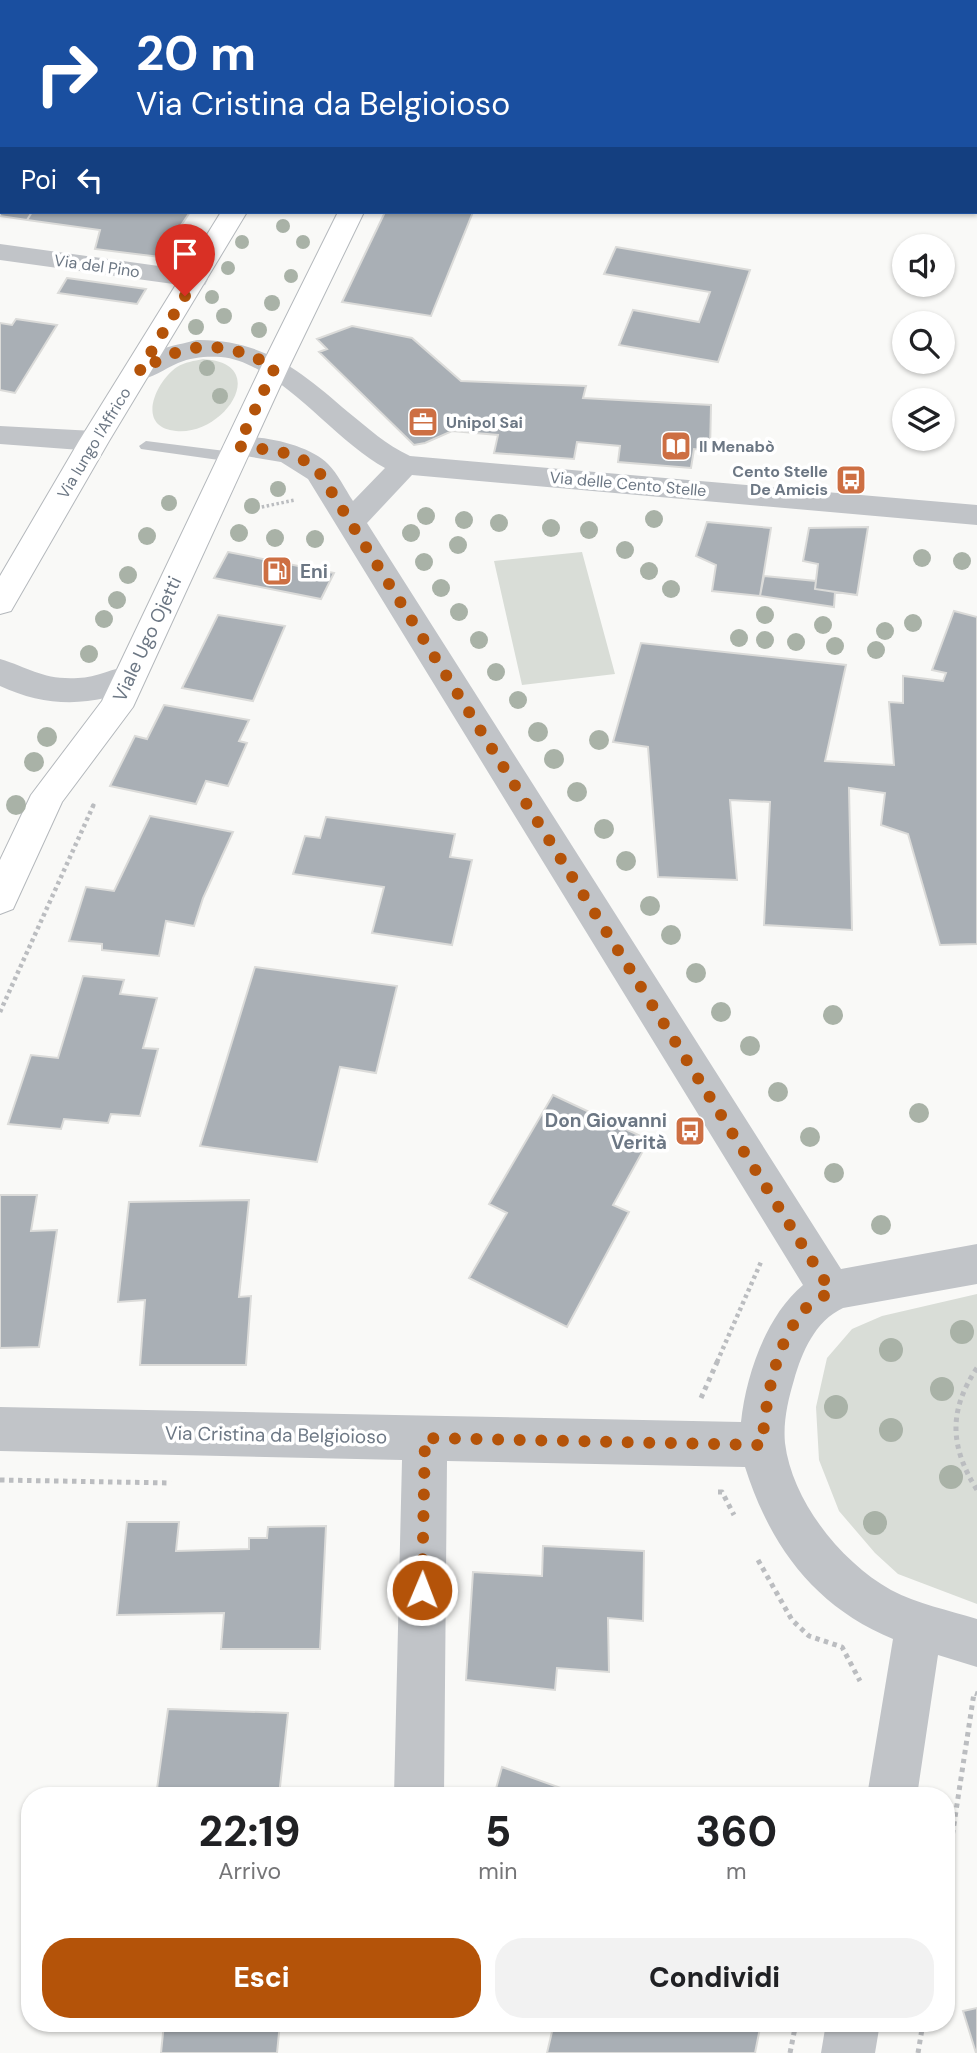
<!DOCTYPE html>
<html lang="it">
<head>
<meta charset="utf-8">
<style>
  :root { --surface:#fff; --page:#f2f2f2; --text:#202124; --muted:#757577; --accent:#b45309 }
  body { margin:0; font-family:"DM Sans",sans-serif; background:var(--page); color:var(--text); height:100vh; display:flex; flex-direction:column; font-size:26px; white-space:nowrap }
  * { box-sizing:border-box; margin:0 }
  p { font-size:23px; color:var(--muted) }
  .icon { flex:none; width:38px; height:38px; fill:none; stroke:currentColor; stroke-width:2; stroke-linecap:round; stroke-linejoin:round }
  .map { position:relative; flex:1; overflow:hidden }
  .drawer { position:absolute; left:21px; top:1787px; width:934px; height:245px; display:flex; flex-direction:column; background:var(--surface); border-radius:28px; box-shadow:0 2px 5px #0004 }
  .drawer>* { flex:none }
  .top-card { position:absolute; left:0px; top:0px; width:978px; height:214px; box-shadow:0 2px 5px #0004; background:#1a4fa0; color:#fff; overflow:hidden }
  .buttons { position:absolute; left:892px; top:234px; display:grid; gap:14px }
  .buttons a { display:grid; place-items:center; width:63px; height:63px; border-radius:50%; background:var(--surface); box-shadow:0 2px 5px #0004; font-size:35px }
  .pin { position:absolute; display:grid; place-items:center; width:60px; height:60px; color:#fff; margin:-72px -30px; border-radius:50% 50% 50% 0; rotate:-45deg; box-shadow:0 0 7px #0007 }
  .pin .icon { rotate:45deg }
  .me { position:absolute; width:77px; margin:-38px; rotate:1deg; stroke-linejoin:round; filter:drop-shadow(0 0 5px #0008) }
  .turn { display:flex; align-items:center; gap:24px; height:147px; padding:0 21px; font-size:32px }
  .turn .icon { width:91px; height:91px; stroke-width:2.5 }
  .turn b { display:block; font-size:49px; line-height:60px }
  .then { display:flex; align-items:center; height:66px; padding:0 21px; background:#0003; gap:14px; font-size:26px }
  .eta { display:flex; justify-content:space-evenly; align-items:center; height:119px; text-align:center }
  .eta b { font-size:42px; font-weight:800; line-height:49px }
  .cta { display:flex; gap:14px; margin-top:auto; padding:14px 21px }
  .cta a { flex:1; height:80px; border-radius:28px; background:var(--accent); color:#fff; font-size:28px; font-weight:800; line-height:80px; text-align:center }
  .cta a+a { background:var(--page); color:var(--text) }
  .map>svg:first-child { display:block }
  .green { fill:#d9ddd7 }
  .building { fill:#a9afb5; stroke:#dbdbd9; stroke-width:2 }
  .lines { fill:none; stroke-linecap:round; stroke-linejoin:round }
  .secondary-casing { stroke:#b4b8bc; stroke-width:2 }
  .path-far2 { stroke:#bbbdc0; stroke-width:3.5; stroke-dasharray:2.5 2.5; stroke-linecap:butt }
  .path-far1 { stroke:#bbbdc0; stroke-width:4.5; stroke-dasharray:3.5 3.5; stroke-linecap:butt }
  .path { stroke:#bbbdc0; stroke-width:5; stroke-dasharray:4.5 4.5; stroke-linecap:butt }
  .lane { fill:#c1c4c8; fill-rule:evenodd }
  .street { fill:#c1c4c8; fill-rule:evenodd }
  .secondary { fill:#fff; fill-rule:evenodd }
  .tree { fill:#a9b2a7 }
  .route { stroke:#b45309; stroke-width:12; stroke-dasharray:0 21.6 }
  .labels { text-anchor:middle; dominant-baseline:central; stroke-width:7; stroke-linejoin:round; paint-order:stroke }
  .far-street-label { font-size:16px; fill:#6c7784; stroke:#fff }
  .far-poi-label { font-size:16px; font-weight:bold; fill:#6c7784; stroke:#fff; text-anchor:start }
  .poi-label { font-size:19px; font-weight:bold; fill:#6c7784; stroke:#fff; text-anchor:start }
  .street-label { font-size:19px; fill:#6c7784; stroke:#fff }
</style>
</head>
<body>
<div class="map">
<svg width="977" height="2053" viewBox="0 0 977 2053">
  <rect width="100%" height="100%" fill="#f9f9f7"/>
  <!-- green -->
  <path class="green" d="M203 359C272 363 225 436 176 431 134 427 157 380 177 367 185 362 194 361 203 359Z
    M582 552 615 674 522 685 494 561Z
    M977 1294V1604L898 1574 875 1553 839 1511 819 1460 816 1407 827 1358 852 1329 882 1316Z"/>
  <!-- building -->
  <path class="building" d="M256 0H327L255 2Z
    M650 0H800L649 2Z
    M0 169 2 212H32L27 220 0 216Z
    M32 212H190L160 257 95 249 100 230 27 220Z
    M385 212H473L431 316 342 302Z
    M616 247 750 270 718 362 619 345 633 310 699 322 710 292 604 274Z
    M67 278 146 289 137 304 58 293Z
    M16 319 57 325 15 393 0 390V323L12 325Z
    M352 326 412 338 461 381 586 386 583 398 711 405 710 451 694 449 691 468 618 462 620 446 577 442 574 459 494 453 498 435 452 431 425 443 414 445 319 352 327 349 317 339Z
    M707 522 771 528 760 596 712 591 716 565 696 556Z
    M868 527 857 595 815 589 818 564 803 561 809 528Z
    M228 552 334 573 321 599 214 578Z
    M764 576 816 581 815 589 835 592 834 607 760 596Z
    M954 611 977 617V944L940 945 908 834 881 825 885 793 849 788 852 930 764 925 770 802 730 800 737 880 658 877 648 747 613 742 641 643 846 665 825 761 894 765 889 702 903 703V676L943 681 946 673 932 670Z
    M218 615 285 626 253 701 182 688Z
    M164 705 249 720 239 741 247 743 228 786 206 781 196 804 110 786 135 736 147 739Z
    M150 816 233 832 203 898 194 926 166 921 159 956 102 950V944L69 941 86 887 114 891Z
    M326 817 455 834 450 857 472 860 452 945 372 933 384 887 293 874 305 836 320 838Z
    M255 967 397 986 376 1073 340 1067 317 1162 200 1146Z
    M83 976 124 980 120 994 157 998 143 1048 158 1049 140 1116 111 1114 108 1123 64 1119 61 1129 8 1124 31 1055 58 1058Z
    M553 1095 649 1140 613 1205 629 1212 567 1327 469 1278 507 1213 489 1204Z
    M0 1195H37L31 1231 57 1230 39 1347 0 1348Z
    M249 1200 239 1297 251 1296 246 1365H140L145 1300 118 1302 129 1202Z
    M127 1522H179L176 1551 249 1549V1538H267L268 1527 326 1526 320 1649H221L224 1613 117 1615Z
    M543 1546 644 1551 643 1621 608 1618 609 1672 557 1668 555 1690 466 1680 473 1572 542 1576Z
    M168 1709 288 1713 279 1796H156Z
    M502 1767 583 1796H494Z
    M977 2008V2053H976L963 2011Z
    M164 2023H280L277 2053H161Z
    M554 2023H761L755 2053H547Z"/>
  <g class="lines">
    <!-- secondary casing -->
    <g class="secondary-casing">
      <path id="secondary" d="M344 0H366L343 2Z
        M442 0H464L441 2Z
        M221 212H247L109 441 11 611 0 614V576L79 441Z
        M338 212H364L289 367 133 707 62 802 13 909 0 914V860L31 795 102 701 261 367Z"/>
    </g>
    <!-- path-far2 -->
    <path class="path-far2" d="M252 509 295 500
      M93 806 95 802"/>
    <!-- path-far1 -->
    <path class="path-far1" d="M0 1012 94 804
      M717 1362 761 1262"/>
    <!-- path -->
    <path class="path" d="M977 1368C948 1411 950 1447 977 1490
      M701 1398 718 1360
      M0 1480 171 1483
      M718 1492H722L734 1515
      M758 1560 792 1620 809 1636 842 1647 860 1681
      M947 1870 974 1693 977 1694
      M790 2053 796 2023
      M918 2053 923 2023"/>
    <!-- lane -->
    <path class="lane" d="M146 441 233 452 240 457 233 462 141 449 139 446Z"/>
    <!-- street -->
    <path class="street" d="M352 0H379L351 2Z
      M421 0H445L446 2H422Z
      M0 244 195 271 205 273 208 279 205 285 195 287 0 260Z
      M197 340C262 339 301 371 348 412 368 428 386 445 410 456L977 505V525L412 475 367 523 841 1269 977 1244V1284L843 1308C815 1321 802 1352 794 1380 788 1400 783 1422 785 1443 792 1501 841 1562 891 1590 918 1604 948 1610 977 1619V1667L938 1655 917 1796H867L893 1639C815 1607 770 1546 745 1467L447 1461 444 1796H394L402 1460 0 1451V1407L741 1422C746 1375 766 1316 803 1285L308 479 281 462 228 453 223 446 228 439C253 432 309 444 328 464 338 474 345 489 353 501L385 468C334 441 278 362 221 357 207 356 192 357 178 363 161 370 149 383 129 378L125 372C138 351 174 346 197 340Z
      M0 426 94 431 104 434 109 441 104 448 94 451 0 444Z
      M0 659C30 668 43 680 78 678 100 678 120 662 141 668L146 677 141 686C94 707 47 708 0 686Z
      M826 2023H880L875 2053H821Z"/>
    <!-- secondary -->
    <use href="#secondary" class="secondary"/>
  </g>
  <!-- trees -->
  <g class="tree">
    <circle cx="283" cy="226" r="7"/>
    <circle cx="242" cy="242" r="7"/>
    <circle cx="303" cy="242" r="7"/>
    <circle cx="228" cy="268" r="7"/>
    <circle cx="291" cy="276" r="7"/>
    <circle cx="212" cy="297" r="7"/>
    <circle cx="272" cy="303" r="8"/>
    <circle cx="224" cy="316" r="8"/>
    <circle cx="196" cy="327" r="8"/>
    <circle cx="259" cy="330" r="8"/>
    <circle cx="207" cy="368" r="8"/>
    <circle cx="220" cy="396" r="8"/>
    <circle cx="278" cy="489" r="8"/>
    <circle cx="169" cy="503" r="8"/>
    <circle cx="252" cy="506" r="8"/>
    <circle cx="426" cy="516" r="9"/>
    <circle cx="654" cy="519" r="9"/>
    <circle cx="464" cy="520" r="9"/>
    <circle cx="499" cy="523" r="9"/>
    <circle cx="551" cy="528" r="9"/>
    <circle cx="589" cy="530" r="9"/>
    <circle cx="239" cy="533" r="9"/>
    <circle cx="411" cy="533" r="9"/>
    <circle cx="147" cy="536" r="9"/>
    <circle cx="275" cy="538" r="9"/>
    <circle cx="315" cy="539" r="9"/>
    <circle cx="458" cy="545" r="9"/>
    <circle cx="625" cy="550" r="9"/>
    <circle cx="922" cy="558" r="9"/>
    <circle cx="962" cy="561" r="9"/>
    <circle cx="424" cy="562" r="9"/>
    <circle cx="649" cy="571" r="9"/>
    <circle cx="128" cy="575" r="9"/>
    <circle cx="441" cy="588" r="9"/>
    <circle cx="671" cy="589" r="9"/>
    <circle cx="117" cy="600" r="9"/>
    <circle cx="459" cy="612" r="9"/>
    <circle cx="765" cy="615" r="9"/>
    <circle cx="104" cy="619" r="9"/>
    <circle cx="913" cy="623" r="9"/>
    <circle cx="823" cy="625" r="9"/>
    <circle cx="885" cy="631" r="9"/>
    <circle cx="739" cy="638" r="9"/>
    <circle cx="479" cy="640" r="9"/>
    <circle cx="765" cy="640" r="9"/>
    <circle cx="796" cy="642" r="9"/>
    <circle cx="835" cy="646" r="9"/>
    <circle cx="876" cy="650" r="9"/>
    <circle cx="89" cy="654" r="9"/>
    <circle cx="496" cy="672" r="9"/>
    <circle cx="518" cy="700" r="9"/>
    <circle cx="538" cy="732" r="10"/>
    <circle cx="47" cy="737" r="10"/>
    <circle cx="599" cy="740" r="10"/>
    <circle cx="554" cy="759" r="10"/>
    <circle cx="34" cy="762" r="10"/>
    <circle cx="577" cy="792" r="10"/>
    <circle cx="16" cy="805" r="10"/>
    <circle cx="604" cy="829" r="10"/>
    <circle cx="626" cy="861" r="10"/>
    <circle cx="650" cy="906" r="10"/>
    <circle cx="671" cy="935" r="10"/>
    <circle cx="696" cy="973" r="10"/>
    <circle cx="721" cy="1012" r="10"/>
    <circle cx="833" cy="1015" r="10"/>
    <circle cx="750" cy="1046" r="10"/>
    <circle cx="778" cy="1092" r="10"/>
    <circle cx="919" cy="1113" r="10"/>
    <circle cx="810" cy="1137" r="10"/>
    <circle cx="834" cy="1173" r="10"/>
    <circle cx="881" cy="1225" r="10"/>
    <circle cx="962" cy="1332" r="12"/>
    <circle cx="891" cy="1350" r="12"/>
    <circle cx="942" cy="1389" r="12"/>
    <circle cx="836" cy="1407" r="12"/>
    <circle cx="891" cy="1430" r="12"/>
    <circle cx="951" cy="1477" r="12"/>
    <circle cx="875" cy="1523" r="12"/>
  </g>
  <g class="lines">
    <!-- route -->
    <path class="route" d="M185 296 139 372C189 339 222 340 275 367L238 446C267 450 298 450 319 472L831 1291C823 1297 811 1303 804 1310 774 1345 766 1401 762 1445L425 1438 422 1590"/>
  </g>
  <!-- icons -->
  <defs>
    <g id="office-square" transform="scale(1.575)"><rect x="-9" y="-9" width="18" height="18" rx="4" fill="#cd6f43" stroke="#fff"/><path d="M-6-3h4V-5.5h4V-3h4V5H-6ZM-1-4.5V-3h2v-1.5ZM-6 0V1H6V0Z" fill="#fff"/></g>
    <g id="library-square" transform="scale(1.575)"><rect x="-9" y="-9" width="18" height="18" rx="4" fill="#cd6f43" stroke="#fff"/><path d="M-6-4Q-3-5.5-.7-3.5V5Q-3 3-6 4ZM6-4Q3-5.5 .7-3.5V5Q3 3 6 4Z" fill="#fff"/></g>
    <g id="bus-square" transform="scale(1.575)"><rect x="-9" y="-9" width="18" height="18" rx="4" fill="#cd6f43" stroke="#fff"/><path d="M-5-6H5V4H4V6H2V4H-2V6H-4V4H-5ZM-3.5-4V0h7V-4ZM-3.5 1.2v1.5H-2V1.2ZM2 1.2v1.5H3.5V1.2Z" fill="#fff"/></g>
    <g id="fuel-square" transform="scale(1.575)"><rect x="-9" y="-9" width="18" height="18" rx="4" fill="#cd6f43" stroke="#fff"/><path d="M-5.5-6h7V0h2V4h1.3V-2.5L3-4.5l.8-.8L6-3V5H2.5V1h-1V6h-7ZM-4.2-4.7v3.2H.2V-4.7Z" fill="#fff"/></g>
  </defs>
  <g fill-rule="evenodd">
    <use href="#office-square" x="423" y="422"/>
    <use href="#library-square" x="676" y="446"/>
    <use href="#bus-square" x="851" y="480"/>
    <use href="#fuel-square" x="277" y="571"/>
    <use href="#bus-square" x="690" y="1131"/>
  </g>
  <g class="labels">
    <!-- far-street labels -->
    <g class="far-street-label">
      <text transform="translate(97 266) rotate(8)">Via del Pino</text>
      <text transform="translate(94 443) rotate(-59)">Via lungo l'Affrico</text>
      <text transform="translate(628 484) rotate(5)">Via delle Cento Stelle</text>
    </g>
    <!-- far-poi labels -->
    <g class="far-poi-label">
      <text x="446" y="422">Unipol Sai</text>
      <text x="699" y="446">Il Menabò</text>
      <text x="828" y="471" text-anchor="end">Cento Stelle<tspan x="828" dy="18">De Amicis</tspan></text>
    </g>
    <!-- poi labels -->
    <g class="poi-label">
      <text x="300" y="571">Eni</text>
      <text x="667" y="1120" text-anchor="end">Don Giovanni<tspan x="667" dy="22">Verità</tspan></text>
    </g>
    <!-- street labels -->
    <g class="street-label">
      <text transform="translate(147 639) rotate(-65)">Viale Ugo Ojetti</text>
      <text transform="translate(276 1435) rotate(1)">Via Cristina da Belgioioso</text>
    </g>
  </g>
</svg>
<div class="buttons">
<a><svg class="icon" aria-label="sound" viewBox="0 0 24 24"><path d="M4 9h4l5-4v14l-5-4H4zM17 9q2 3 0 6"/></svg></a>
<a><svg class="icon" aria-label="search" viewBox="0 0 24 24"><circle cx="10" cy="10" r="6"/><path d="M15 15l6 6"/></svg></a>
<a><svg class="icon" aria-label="layers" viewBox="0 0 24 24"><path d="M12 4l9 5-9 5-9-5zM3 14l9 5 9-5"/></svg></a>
</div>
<div class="pin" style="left:185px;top:296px;background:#d93025"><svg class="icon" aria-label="arrive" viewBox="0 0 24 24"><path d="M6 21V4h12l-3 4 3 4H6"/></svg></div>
<svg class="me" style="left:422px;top:1590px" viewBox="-20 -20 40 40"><circle r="17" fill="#b45309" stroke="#fff" stroke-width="3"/><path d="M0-11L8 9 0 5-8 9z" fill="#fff"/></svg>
<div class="top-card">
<div class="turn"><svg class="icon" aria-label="right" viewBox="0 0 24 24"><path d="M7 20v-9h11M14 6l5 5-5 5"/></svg><div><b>20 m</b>Via Cristina da Belgioioso</div></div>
<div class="then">Poi<svg class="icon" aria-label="left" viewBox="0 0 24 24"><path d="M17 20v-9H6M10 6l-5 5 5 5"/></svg></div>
</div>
<section class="drawer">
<div class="eta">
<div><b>22:19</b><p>Arrivo</p></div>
<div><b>5</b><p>min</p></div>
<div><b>360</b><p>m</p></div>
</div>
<div class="cta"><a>Esci</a><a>Condividi</a></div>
</section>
</div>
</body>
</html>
